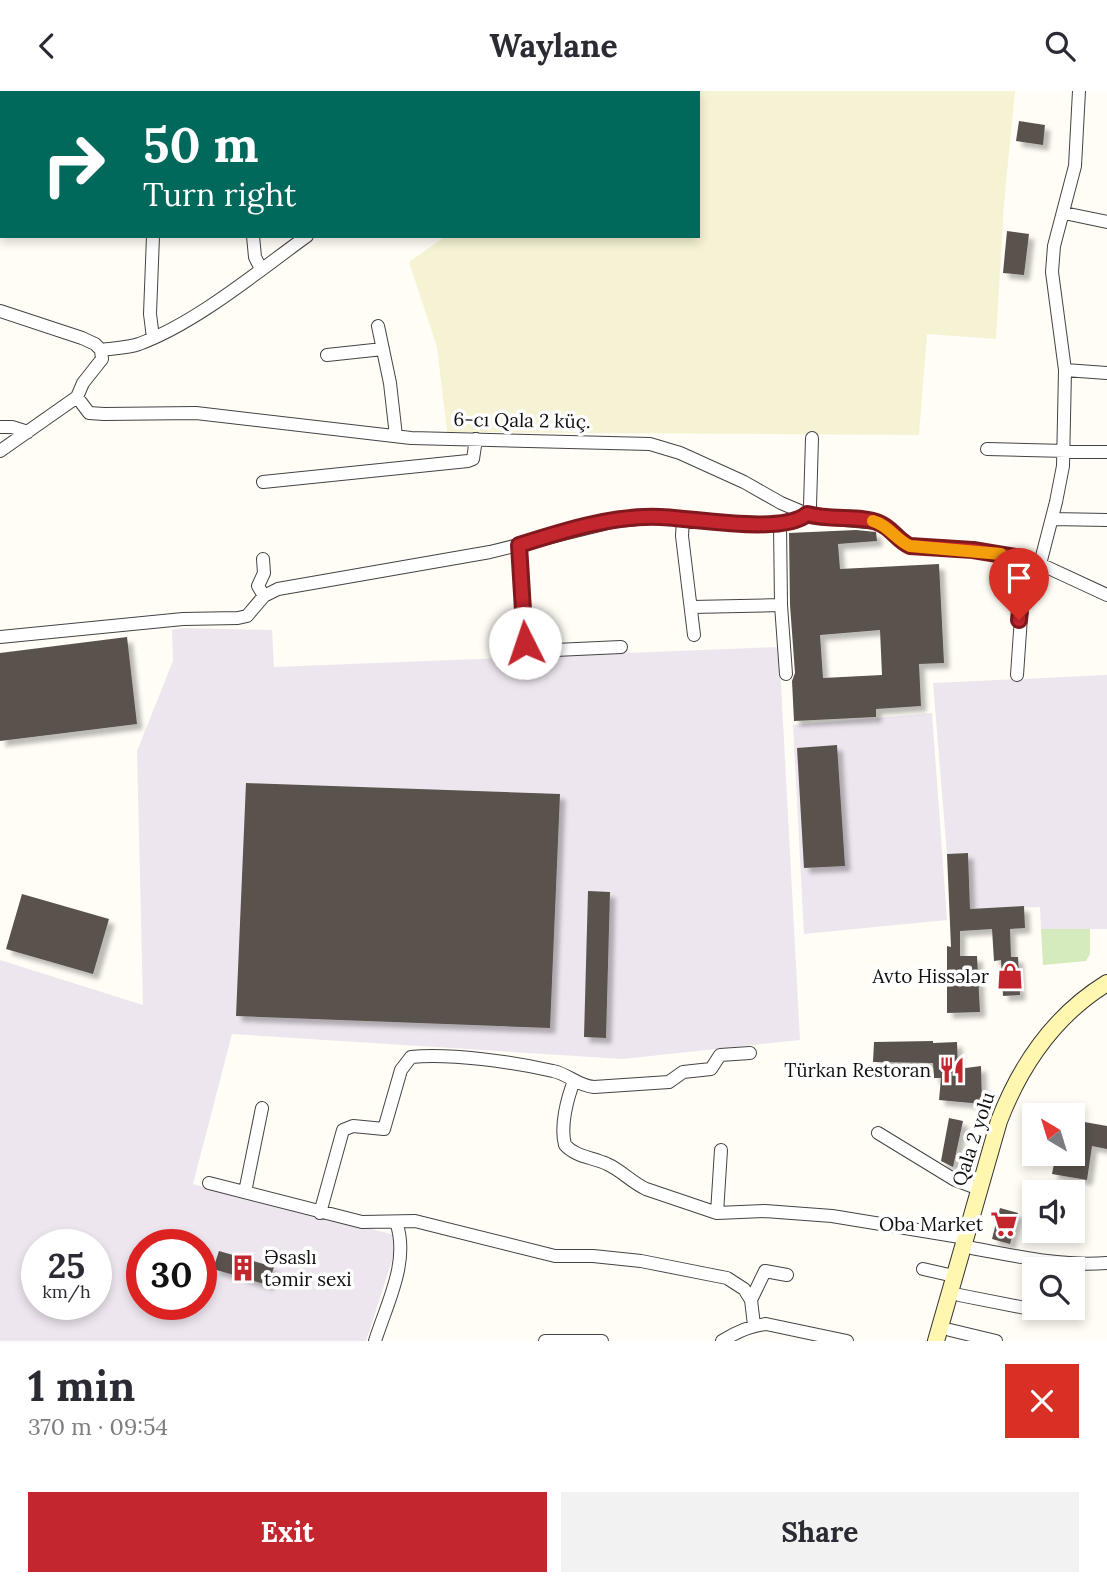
<!DOCTYPE html>
<html lang="en">
<head>
<meta charset="utf-8">
<style>
  :root { --surface:#fff; --page:#f2f2f3; --text:#2b2b33; --muted:#7c7c81; --accent:#c4262e }
  body { margin:0; font-family:Lora,serif; background:var(--page); color:var(--text); height:100vh; display:flex; flex-direction:column; font-size:26px; white-space:nowrap }
  * { box-sizing:border-box; margin:0 }
  p { font-size:23px; color:var(--muted) }
  .icon { flex:none; width:38px; height:38px; fill:none; stroke:currentColor; stroke-width:2; stroke-linecap:round; stroke-linejoin:round }
  .map { position:relative; height:1250px; overflow:hidden }
  .details { display:flex; flex-direction:column; background:var(--surface); flex:1 }
  .details>* { flex:none }
  .banner { position:absolute; left:0px; top:0px; width:700px; height:147px; box-shadow:0 4px 10px #0003; background:#00695c; color:#fff; overflow:hidden }
  .needle { width:46px; rotate:322deg }
  .buttons { position:absolute; left:1022px; top:1012px; display:grid; gap:14px }
  .buttons a { display:grid; place-items:center; width:63px; height:63px; border-radius:0px; background:var(--surface); box-shadow:0 4px 10px #0003; font-size:35px }
  .speed { position:absolute; left:21px; top:1138px; display:flex; gap:14px; font-size:35px; font-weight:700; text-align:center }
  .speed>* { display:grid; place-content:center; width:91px; height:91px; border-radius:50%; background:var(--surface); box-shadow:0 4px 10px #0003; line-height:1 }
  .speed small { font-size:18px; font-weight:400 }
  .speed .limit { border:10px solid #d22; background:#fff; color:#111 }
  .pin { position:absolute; display:grid; place-items:center; width:60px; height:60px; color:#fff; margin:-72px -30px; border-radius:50% 50% 50% 0; rotate:-45deg; box-shadow:0 0 7px #0007 }
  .pin .icon { rotate:45deg }
  .me { position:absolute; width:77px; margin:-38px; rotate:356deg; stroke-linejoin:round; filter:drop-shadow(0 0 5px #0008) }
  .turn { display:flex; align-items:center; gap:24px; height:147px; padding:0 28px; font-size:32px }
  .turn .icon { width:91px; height:91px; stroke-width:2.5 }
  .turn b { display:block; font-size:49px; line-height:60px }
  .round { display:grid; place-items:center; flex:none; width:74px; height:74px; border-radius:0px; background:var(--page) }
  .headline { display:flex; align-items:center; justify-content:space-between; height:119px; padding:0 28px }
  h1 { font-size:42px; font-weight:700; line-height:52px }
  .action { display:flex; gap:14px; margin-top:auto; padding:14px 28px }
  .action a { flex:1; height:80px; border-radius:0px; background:var(--accent); color:#fff; font-size:28px; font-weight:700; line-height:80px; text-align:center }
  .action a+a { background:var(--page); color:var(--text) }
  header { display:flex; justify-content:space-between; align-items:center; height:91px; padding:0 28px; background:var(--surface); font-size:32px; font-weight:700 }
  .map>svg:first-child { display:block }
  .industrial { fill:#eee6ef; fill-rule:evenodd }
  .farmland { fill:#f6f3d4 }
  .green { fill:#d5ebbd }
  .building { fill:#5a524d; fill-rule:evenodd; filter:url(#shadow) }
  .lines { fill:none; stroke-linecap:round; stroke-linejoin:round }
  .minor-casing { stroke:#444; stroke-width:14 }
  .secondary-casing { stroke:#333; stroke-width:18 }
  .minor { stroke:#fff; stroke-width:12 }
  .secondary { stroke:#fff6b0; stroke-width:16 }
  .route-casing { stroke:#7f191e; stroke-width:18 }
  .route { stroke:#c4262e; stroke-width:12 }
  .slow { stroke:#f59e0b; stroke-width:12 }
  .labels { text-anchor:middle; dominant-baseline:central; stroke-width:7; stroke-linejoin:round; paint-order:stroke }
  .street-label { font-size:19px; fill:#111; stroke:#fff }
  .poi-label { font-size:19px; fill:#111; stroke:#fff; text-anchor:end }
</style>
</head>
<body>
<header><svg class="icon" aria-label="back" viewBox="0 0 24 24"><path d="M15 5l-7 7 7 7"/></svg>Waylane<svg class="icon" aria-label="search" viewBox="0 0 24 24"><circle cx="10" cy="10" r="6"/><path d="M15 15l6 6"/></svg></header>
<div class="map">
<svg width="1107" height="1250" viewBox="0 0 1107 1250">
  <defs>
    <filter id="shadow"><feDropShadow dx="5.5" dy="5.5" stdDeviation="2" flood-color="#0004"/></filter>
  </defs>
  <rect width="100%" height="100%" fill="#fffdf5"/>
  <!-- industrial -->
  <path class="industrial" d="M183 537 272 539 274 576 779 556 800 949 623 968 232 943 193 1093 395 1144 396 1157 366 1250H0V869L143 914 137 660 173 570 172 539ZM37 1153H96V1213H37ZM142 1153H201V1213H142Z
    M1107 584V838H1041L1040 816 970 818 968 762 947 763 933 592Z
    M932 622 947 829 804 843 793 634Z"/>
  <!-- farmland -->
  <path class="farmland" d="M648 0H1015L1004 113 996 248 927 243 919 344 447 341 437 256 409 171 446 145H698V2H646Z"/>
  <!-- green -->
  <path class="green" d="M1041 838H1090V863L1086 870 1043 874Z"/>
  <!-- building -->
  <path class="building" d="M1019 30 1045 34 1043 54 1016 50Z
    M1007 140 1029 143 1024 184 1003 182Z
    M856 439 876 441 877 450 838 453 840 478 939 473 944 572 919 573 921 615 876 618V626L794 630 792 590 795 582 790 514 789 442ZM880 539 882 584 823 587 820 544Z
    M127 546 137 633 0 650V562Z
    M837 654 845 775 804 777 797 657Z
    M246 692 560 703 550 937 236 925Z
    M968 762 970 818 1024 815 1025 837 1010 838 1011 866H1018L1020 904 1003 905 1001 869 994 870 992 838 960 840V865H977L980 921 947 922V855L951 856 947 763Z
    M588 800 610 801 606 947 584 946Z
    M22 803 109 828 93 883 6 858Z
    M933 950V952L957 951 958 978 981 975 982 1013 939 1009 941 987H934L933 972 873 971 874 951Z
    M949 1027 963 1030 953 1076 941 1070Z
    M1073 1029 1107 1035V1058L1092 1055 1087 1089 1052 1083 1056 1062H1073Z
    M1000 1117 1018 1122 1010 1153 992 1148Z
    M219 1160 274 1176 268 1194 213 1178Z"/>
  <g class="lines">
    <!-- minor casing -->
    <g class="minor-casing">
      <path id="minor" d="M150 0V2
        M246 0V2
        M537 0 538 2
        M0 1 5 2
        M512 2 514 0
        M0 24 2 15
        M1064 122 1107 131
        M253 145 255 166 261 178
        M0 220 82 247 95 253 101 259 102 268 83 292 77 306 89 322 104 323 196 322 411 347 650 353 680 362 744 391 781 412 807 423 821 427 879 432 910 455 973 459 1022 467 1040 473 1107 504
        M378 235 390 292 396 345
        M153 247 150 223 153 145
        M101 259C114 257 127 257 139 253 196 232 257 181 307 145
        M327 264 383 258
        M1065 279 1107 282
        M0 336H12L28 341
        M987 358 1107 361
        M0 360 77 306
        M263 391 468 370 473 368 476 348
        M683 428 682 445 694 544
        M1052 428 1107 429
        M780 433 781 514 786 583
        M519 454 525 552 533 560 621 556
        M263 468 264 482 258 495 264 505
        M1040 473 1056 411 1063 375 1065 279 1052 181 1054 155 1075 75 1079 0
        M692 516 781 514
        M0 546 183 528 238 527 247 525 264 505 278 498 490 461 616 430 661 426 697 431 780 433 795 431 807 423 810 415 812 347
        M1017 584 1025 468
        M574 990C567 1008 560 1035 565 1054 576 1066 592 1066 607 1073 621 1079 631 1091 646 1098L717 1122 765 1120 832 1125 966 1147
        M878 1042 955 1089 979 1098
        M209 1092 362 1131 415 1130 555 1165H593L641 1170 727 1187 744 1198 751 1209 754 1234
        M245 1101 262 1017
        M320 1122 343 1039 353 1035 384 1038 401 979 411 966C450 962 514 971 553 980 568 983 578 995 594 996L669 991 683 981 711 978 720 964 750 962
        M717 1122 721 1059
        M972 1157C1016 1165 1063 1176 1107 1172
        M923 1178 954 1185
        M959 1204 1025 1217
        M751 1209 765 1180 787 1184
        M950 1239 996 1250
        M375 1250C387 1212 410 1170 396 1131
        M545 1250H602
        M722 1250C736 1241 749 1235 766 1233L847 1250"/>
    </g>
    <!-- secondary casing -->
    <g class="secondary-casing">
      <path id="secondary" d="M936 1250 999 1030C1021 973 1055 924 1107 892"/>
    </g>
    <!-- minor -->
    <use href="#minor" class="minor"/>
    <!-- secondary -->
    <use href="#secondary" class="secondary"/>
  </g>
  <g class="lines">
    <!-- route casing -->
    <g class="route-casing">
      <path id="route" d="M525 552 519 454C563 440 613 424 660 426 693 427 783 444 807 423 831 430 861 424 879 432 891 436 898 450 910 455L973 459 1022 467 1025 468 1019 529"/>
    </g>
    <!-- route -->
    <use href="#route" class="route"/>
    <!-- slow -->
    <path class="slow" d="M873 430C888 434 896 449 910 455L1001 463"/>
  </g>
  <!-- icons -->
  <defs>
    <g id="shop-bare" transform="scale(2.1)"><path d="M-5-2.5h2.3a2.7 3.5 0 0 1 5.4 0H5L5.5 6h-11ZM-1.5-2.5h3a1.5 2.3 0 0 0-3 0Z" fill="#c4262e" stroke="#fff" stroke-width="2.5" paint-order="stroke"/></g>
    <g id="restaurant-bare" transform="scale(2.1)"><path d="M-5-6h1v4h1v-4h1v4h1v-4h1v5L-1.5 .5V6h-2V.5L-5-1ZM5-6V6H3V1.5H1.5Q1.5-4 5-6Z" fill="#c4262e" stroke="#fff" stroke-width="2.5" paint-order="stroke"/></g>
    <g id="supermarket-bare" transform="scale(2.1)"><path d="M-6-5.5h2.5l.6 2H6L4.5 2H-2.5L-4.4-4H-6ZM-1.5 3.2a1.3 1.3 0 1 0 .1 0ZM3 3.2a1.3 1.3 0 1 0 .1 0Z" fill="#c4262e" stroke="#fff" stroke-width="2.5" paint-order="stroke"/></g>
    <g id="building-bare" transform="scale(2.1)"><path d="M-4-6H4V6H1V3H-1V6H-4ZM-2.5-4.3h1.7v1.8h-1.7ZM.8-4.3h1.7v1.8H.8ZM-2.5-1h1.7V.8h-1.7ZM.8-1h1.7V.8H.8Z" fill="#c4262e" stroke="#fff" stroke-width="2.5" paint-order="stroke"/></g>
  </defs>
  <g fill-rule="evenodd">
    <use href="#shop-bare" x="1010" y="885"/>
    <use href="#restaurant-bare" x="952" y="979"/>
    <use href="#supermarket-bare" x="1004" y="1133"/>
    <use href="#building-bare" x="243" y="1177"/>
  </g>
  <g class="labels">
    <!-- street labels -->
    <g class="street-label">
      <text transform="translate(522 329) rotate(1)">6-cı Qala 2 küç.</text>
      <text transform="translate(973 1048) rotate(-72)">Qala 2 yolu</text>
    </g>
    <!-- poi labels -->
    <g class="poi-label">
      <text x="989" y="885">Avto Hissələr</text>
      <text x="931" y="979">Türkan Restoran</text>
      <text x="983" y="1133">Oba Market</text>
      <text x="264" y="1166" text-anchor="start">Əsaslı<tspan x="264" dy="22">təmir sexi</tspan></text>
    </g>
  </g>
</svg>
<div class="buttons">
<a><svg class="needle" viewBox="-14 -14 28 28"><path d="M0-13l5 13h-10z" fill="#e53935"/><path d="M0 13l5-13h-10z" fill="#7c7c81"/></svg></a>
<a><svg class="icon" aria-label="sound" viewBox="0 0 24 24"><path d="M4 9h4l5-4v14l-5-4H4zM17 9q2 3 0 6"/></svg></a>
<a><svg class="icon" aria-label="search" viewBox="0 0 24 24"><circle cx="10" cy="10" r="6"/><path d="M15 15l6 6"/></svg></a>
</div>
<div class="speed"><div>25<small>km/h</small></div><div class="limit">30</div></div>
<div class="pin" style="left:1019px;top:529px;background:#d93025"><svg class="icon" aria-label="arrive" viewBox="0 0 24 24"><path d="M6 21V4h12l-3 4 3 4H6"/></svg></div>
<svg class="me" style="left:525px;top:552px" viewBox="-20 -20 40 40"><circle r="19" fill="#fff"/><path d="M0-13L10 11 0 6-10 11z" fill="#c4262e"/></svg>
<div class="banner">
<div class="turn"><svg class="icon" aria-label="right" viewBox="0 0 24 24"><path d="M7 20v-9h11M14 6l5 5-5 5"/></svg><div><b>50 m</b>Turn right</div></div>
</div>
</div>
<section class="details">
<div class="headline"><div><h1>1 min</h1><p>370 m · 09:54</p></div><a class="round" style="background:#d93025;color:#fff"><svg class="icon" aria-label="close" viewBox="0 0 24 24"><path d="M6 6l12 12M18 6L6 18"/></svg></a></div>
<div class="action"><a>Exit</a><a>Share</a></div>
</section>
</body>
</html>
